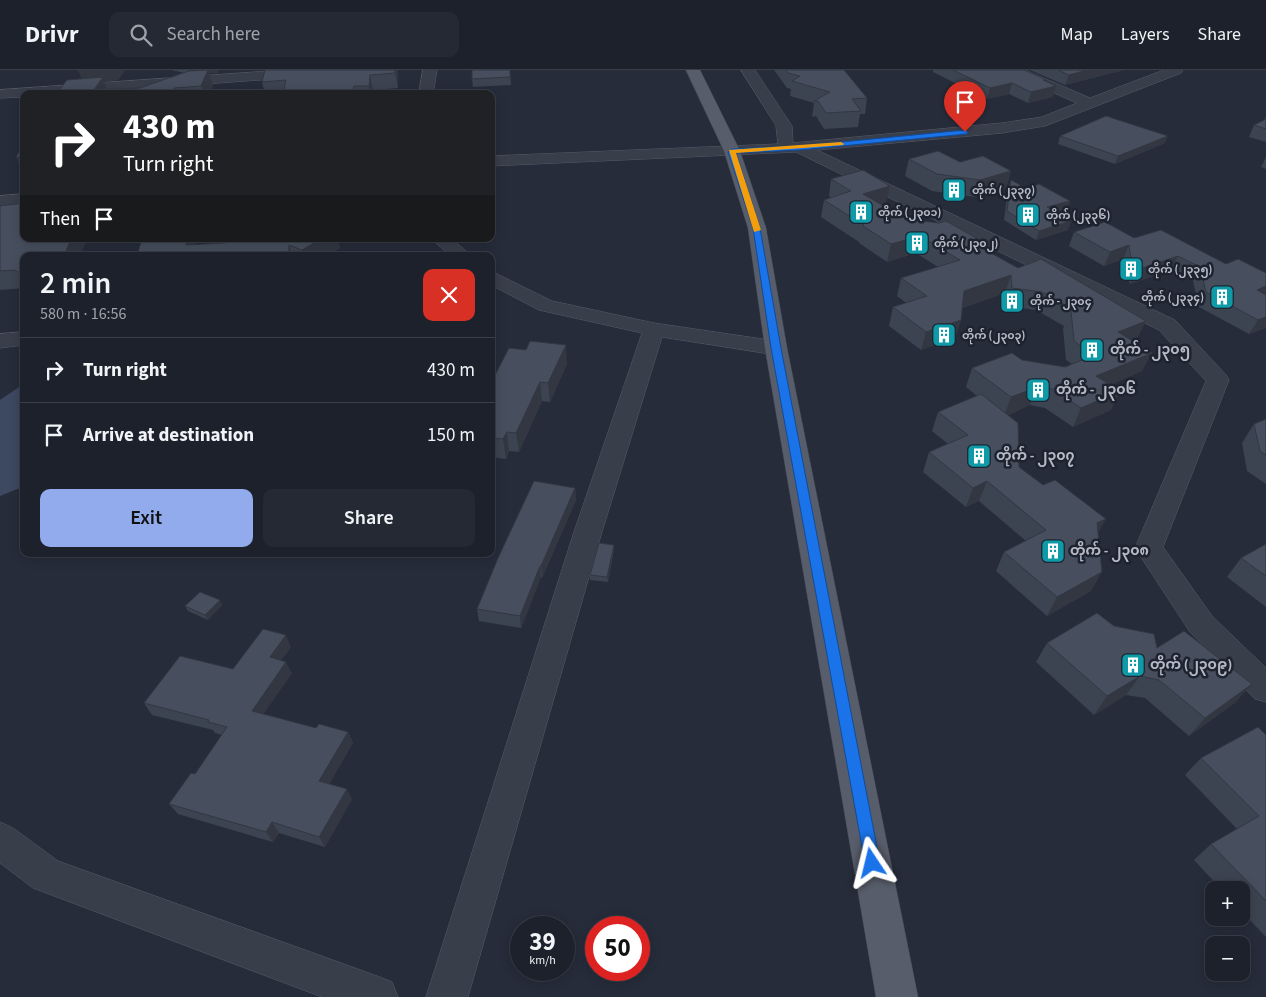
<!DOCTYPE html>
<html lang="en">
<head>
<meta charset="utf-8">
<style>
  :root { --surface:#1c212c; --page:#252934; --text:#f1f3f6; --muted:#a0a3a9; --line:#3a3e48; --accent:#92abed }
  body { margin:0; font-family:"Source Sans 3","Noto Sans Myanmar",sans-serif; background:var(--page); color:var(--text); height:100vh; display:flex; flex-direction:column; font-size:19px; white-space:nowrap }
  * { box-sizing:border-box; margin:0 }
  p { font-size:16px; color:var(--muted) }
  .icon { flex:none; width:28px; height:28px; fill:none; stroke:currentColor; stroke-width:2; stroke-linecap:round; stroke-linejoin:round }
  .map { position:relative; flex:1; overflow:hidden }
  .drawer { position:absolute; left:20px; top:182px; width:475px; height:305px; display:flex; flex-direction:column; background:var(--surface); border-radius:10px; box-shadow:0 2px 12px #0003,0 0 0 1px var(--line) }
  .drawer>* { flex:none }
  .guide { position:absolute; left:20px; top:20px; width:475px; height:152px; border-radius:10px; box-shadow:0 2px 12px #0003,0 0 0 1px var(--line); background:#202124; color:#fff; overflow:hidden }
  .fabs { position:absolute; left:1205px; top:811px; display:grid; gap:10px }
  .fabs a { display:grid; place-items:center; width:45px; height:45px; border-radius:10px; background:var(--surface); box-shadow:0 2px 12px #0003,0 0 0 1px var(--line); font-size:25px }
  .speed { position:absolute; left:510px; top:846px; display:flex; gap:10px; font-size:25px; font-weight:700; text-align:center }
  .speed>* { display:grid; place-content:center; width:65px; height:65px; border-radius:50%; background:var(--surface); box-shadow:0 2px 12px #0003,0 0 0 1px var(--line); line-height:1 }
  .speed small { font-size:12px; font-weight:400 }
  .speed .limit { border:8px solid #d22; background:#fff; color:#111 }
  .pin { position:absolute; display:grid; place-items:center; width:42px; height:42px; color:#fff; margin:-51px -21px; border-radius:50% 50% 50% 0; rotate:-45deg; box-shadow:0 0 5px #0007 }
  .pin .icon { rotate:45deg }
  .me { position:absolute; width:55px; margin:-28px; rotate:350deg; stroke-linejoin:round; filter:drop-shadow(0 0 4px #0008) }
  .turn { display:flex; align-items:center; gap:18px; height:105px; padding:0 20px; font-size:22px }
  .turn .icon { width:65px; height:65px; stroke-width:2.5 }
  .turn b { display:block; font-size:35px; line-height:42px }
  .then { display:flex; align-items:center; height:48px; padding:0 20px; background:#0003; gap:10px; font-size:19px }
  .round { display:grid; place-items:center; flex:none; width:52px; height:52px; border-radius:10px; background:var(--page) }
  .overview { display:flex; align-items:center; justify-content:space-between; height:85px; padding:0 20px }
  h1 { font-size:30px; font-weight:600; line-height:38px }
  .action { display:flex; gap:10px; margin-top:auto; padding:10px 20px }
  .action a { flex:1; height:58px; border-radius:10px; background:var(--accent); color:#111; font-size:20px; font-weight:600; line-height:58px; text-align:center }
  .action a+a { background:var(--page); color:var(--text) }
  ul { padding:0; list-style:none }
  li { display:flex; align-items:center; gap:15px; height:65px; padding:0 20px; border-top:1px solid var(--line) }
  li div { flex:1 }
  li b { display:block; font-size:19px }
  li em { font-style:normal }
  header { display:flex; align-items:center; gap:30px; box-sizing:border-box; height:70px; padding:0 25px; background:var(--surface); border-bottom:1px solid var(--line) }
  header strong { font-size:24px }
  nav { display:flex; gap:28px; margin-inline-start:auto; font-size:18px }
  .search { width:350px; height:45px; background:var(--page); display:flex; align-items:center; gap:12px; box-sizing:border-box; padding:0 18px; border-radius:10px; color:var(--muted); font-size:19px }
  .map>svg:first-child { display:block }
  .water { fill:#3d4861 }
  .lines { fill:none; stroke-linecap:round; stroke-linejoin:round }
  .minor-casing { stroke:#575c69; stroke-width:1 }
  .major-casing { stroke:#424754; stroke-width:1 }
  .minor { fill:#393e4b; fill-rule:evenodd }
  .major { fill:#575d6a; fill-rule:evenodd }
  .wall { fill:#3d4451 }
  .shaded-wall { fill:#323742 }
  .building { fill:#474f5e; stroke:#323742 }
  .route { fill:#1a73e8; stroke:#114b97 }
  .slow { fill:#f59e0b }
  .labels { text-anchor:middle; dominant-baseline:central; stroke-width:5; stroke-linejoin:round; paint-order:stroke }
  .far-poi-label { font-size:11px; font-weight:bold; fill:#b5b9c6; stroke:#1e2330; text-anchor:start }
  .poi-label { font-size:14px; font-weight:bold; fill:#b5b9c6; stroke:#1e2330; text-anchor:start }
</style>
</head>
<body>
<header>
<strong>Drivr</strong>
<div class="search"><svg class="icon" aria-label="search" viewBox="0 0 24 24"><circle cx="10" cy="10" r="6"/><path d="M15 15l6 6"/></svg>Search here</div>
<nav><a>Map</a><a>Layers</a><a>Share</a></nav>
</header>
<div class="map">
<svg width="1266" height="927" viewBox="0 0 1266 927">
  <rect width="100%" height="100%" fill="#262c3a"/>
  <!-- water -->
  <path class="water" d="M22 315H24V409L20 418 0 426V330Z"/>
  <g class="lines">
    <!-- minor casing -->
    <g class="minor-casing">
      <path id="minor" d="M284 0H350L343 4 65 24H24V27L0 28V20Z
        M423 0H437L433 24H419Z
        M741 0H755L792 56 793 73 1002 53 1042 47 1077 33 1008 3 1006 0H1025L1090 28 1164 0H1183L1181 3 1045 56 1002 63 817 80 1175 250 1226 305 1229 310 1163 477 1212 546 1266 598V632L1255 629 1190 562 1135 478 1206 311 1159 260 796 82 491 96V86L778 74 776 56Z
        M24 124V134L0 136V126Z
        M432 169H452L472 186H451Z
        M491 201 552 231 654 253 776 271 784 273 787 278 784 283 776 285 662 267 601 465 468 927H426L573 465 642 263 539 240 491 215Z
        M24 262V275L0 278V264Z
        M0 752 13 758 58 791 377 906 392 912 398 927H322L33 818 0 793Z"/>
    </g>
    <!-- major casing -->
    <g class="major-casing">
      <path id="major" d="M686 0H700L740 81 766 158 787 278 918 927H876L765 278 748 158 724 81Z"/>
    </g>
    <!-- minor -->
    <use href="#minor" class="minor"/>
    <!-- major -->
    <use href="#major" class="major"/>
  </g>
  <!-- wall -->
  <path class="wall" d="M78 0H125L118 10 104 11 108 19 140 18 184 3 172 0H218V3H209L213 15 210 24H56L82 9Z
    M265 0H398V18L373 20 372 24H265L262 12Z
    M510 0 511 15 473 17 472 9Z
    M774 0H844L867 28 865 44H860L858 57 824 59 816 46 812 47 814 33 790 26 791 19 787 18Z
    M933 0H1024L1047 10 1046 12 1056 16 1053 27 1028 33 1009 24 987 29 933 2Z
    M1030 0H1124L1065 15Z
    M1266 46V72L1249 67 1254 55 1264 51Z
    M1060 66 1165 73 1115 94 1058 74Z
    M1266 87V99L1261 97Z
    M909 89 960 92 1011 101 1006 118 975 127 932 121 905 106Z
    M831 109 886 133 881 135 906 149 978 169 977 175 1137 269 1133 271 1142 301 1110 315 1120 321 1111 340 1073 357 1045 338 1030 335 1008 345 1019 397 1098 463 1091 521 1047 546 996 501 1004 482 1026 471 979 431 966 437 923 402 929 382 948 374 932 361 938 342 977 326 966 317 972 298 1022 290 1065 297 1072 294 1066 290 1063 259 1064 256 1036 240 1006 236 1005 223 962 238 961 250 955 268 921 280 889 256 893 237 906 233 897 226 901 208 938 197 919 185 913 184 887 192 859 173V172L821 147 824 130 831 128 829 126Z
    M1011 110 1026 118 1070 131 1067 140 1056 143 1071 151 1068 160 1036 170 1004 150 1008 119Z
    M0 136 24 169H87L80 186H24V218L0 220Z
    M1161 160 1266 258 1249 264 1199 237 1193 211 1171 200 1130 214 1127 203H1125L1123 189 1104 196 1069 176 1074 162 1134 168Z
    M194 169 196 175 223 173 261 169H338L340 178 326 186H137V185Z
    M567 294 550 332 542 331 519 382 509 381 506 389 491 387V309Z
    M1266 349V414L1247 401 1242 373 1254 354Z
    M575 418 576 430 542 508 541 507 521 558 479 551 477 539Z
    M1266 474V537L1227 507 1241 488Z
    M614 480 608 512 590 510V505Z
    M222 535 208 550 188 541 185 536Z
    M1114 556 1157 578 1236 632 1189 666 1145 628 1126 625 1094 645 1036 592 1047 573Z
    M291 577 281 590 292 603 263 644 316 658 348 662 353 673 329 714 352 729 325 777 279 763 273 772 178 744 169 734 195 704 222 665 215 663 213 660 152 645 144 633Z
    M1266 665V867L1241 841V820H1222L1194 790 1211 774 1237 759 1185 705 1201 688Z"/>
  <!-- shaded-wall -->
  <path class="shaded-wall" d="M78 0H125L118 10 104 11 109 23 95 24 83 12Z
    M189 0H218V3H209L213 15 210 24H204L201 16 190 5Z
    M395 0H398V18L395 3Z
    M1087 0H1124L1065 15 1069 5Z
    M370 5 373 20 372 24H370L369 16Z
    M1043 10H1047L1044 19 1056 16 1053 27 1028 33 1031 22Z
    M1012 13 1009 24 987 29 990 18Z
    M174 18 177 24H171Z
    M1168 66 1165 73 1115 94 1118 86Z
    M16 87H24V104Z
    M1011 101 1006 118 975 127 980 110Z
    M890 116 886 133 860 141 863 124Z
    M1070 131 1067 140 1044 146 1047 137Z
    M1071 151 1068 160 1036 170 1039 161Z
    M917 167 913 184 887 192 891 174Z
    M71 169H87L80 186H64Z
    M188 169H194L197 177 186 175Z
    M321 169H338L340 178 326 186H304L302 180Z
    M978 169 973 187 971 172Z
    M289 175 292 186H289Z
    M1129 175 1123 189 1104 196 1110 182Z
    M1178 186 1171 200 1130 214 1137 200Z
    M1011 205 1005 223 958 239 964 221Z
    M1266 216V227L1257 220Z
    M1266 247V258L1249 264 1258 250Z
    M961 250 955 268 921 280 926 262Z
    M1146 251 1137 269 1110 281 1118 262Z
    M566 275 567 294 550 332 548 313Z
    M1152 283 1142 301 1088 325 1096 306Z
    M540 312 542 331 519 382 516 363Z
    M1038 317 1030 335 1004 346 1011 327Z
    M1120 321 1111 340 1073 357 1081 338Z
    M507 362 509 381 506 389 503 369Z
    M987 411 979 431 966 437 973 418Z
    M575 418 576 430 542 508 541 496Z
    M1106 449 1095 468 1097 453Z
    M614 475V480L608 512 607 507Z
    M540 496 541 507 521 558 520 546Z
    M1102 502 1091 521 1047 546 1057 527Z
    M220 530 222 535 208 550 205 545Z
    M286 565 291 577 276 598 270 587Z
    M286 592 292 603 258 652 252 641Z
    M1140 606 1126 625 1094 645 1107 626Z
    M1252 614 1236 632 1189 666 1205 648Z
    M348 662 353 673 325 721 319 711Z
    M347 719 352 729 325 777 319 767Z
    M272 752 279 763 273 772 266 762Z"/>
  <!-- building -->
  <path class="building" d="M208 0 201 16 174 18 171 24H56L67 10 103 7 94 20 140 18 189 1Z
    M265 0H395V3L370 5 369 16H354L353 24H283L286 10 262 12Z
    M472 0H510V7L472 9Z
    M786 0H844L867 28 852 29 861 41 826 43 818 31H814L830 22 792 11 800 6 788 3Z
    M953 0H1024L1047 10H1043L1056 16 1031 22 1012 13 990 18Z
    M1058 0H1087L1069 5Z
    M1106 46 1168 66 1118 86 1060 66Z
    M1266 49V59L1254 55Z
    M24 74V87H16Z
    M938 81 960 92 983 86 1011 101 980 110 937 104 909 89Z
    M863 100 890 116 863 124 906 149 939 153 946 151 978 169 971 172 1018 198 1041 189 1146 251 1118 262 1152 283 1096 306 1120 321 1081 338 1053 319 1038 317 1011 327 972 298 1012 283 1022 290 1065 297 1094 285 1074 271 1071 241 1074 240 1042 222 1012 218 1011 205 964 221 961 250 926 262 893 237 927 226 901 208 960 190 923 168 917 167 891 174 863 156 864 155 824 130 851 121 831 109Z
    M1011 110 1026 118 1039 114 1070 131 1047 137 1071 151 1039 161 1007 141Z
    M24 133V143L21 150 24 149V169H71L64 186H24V205L14 200 0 201V136Z
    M1105 152 1134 168 1161 160 1226 194 1238 189 1266 203V216L1257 220 1266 225V247L1258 250 1206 222 1200 197 1178 186 1137 200 1133 189H1131L1129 175 1110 182 1074 162Z
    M142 169H188L186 175 223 173 261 169H321L302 180 289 175V186H140L137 185Z
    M530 271 566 275 548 313 540 312 516 363 507 362 503 369 491 368V309H493L509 278 526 280Z
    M981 324 1018 353 1019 397 1043 415 1055 410 1106 449 1097 453 1102 502 1057 527 1004 482 1046 460 987 411 973 418 929 382 968 365 938 342Z
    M1266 349V385L1260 381 1254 354Z
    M534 411 575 418 541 496H540L520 546 477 539 498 488Z
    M599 473 614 475 607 507 590 505Z
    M1266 474V506L1241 488Z
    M200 522 220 530 205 545 185 536Z
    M1097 543 1114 556 1154 564 1157 578 1184 561 1252 614 1205 648 1159 610 1140 606 1107 626 1047 573Z
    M263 559 286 565 270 587 286 592 252 641 316 658 319 654 348 662 319 711 347 719 319 767 272 752 266 762 169 734 191 703 195 704 227 657 208 652 209 650 144 633 180 586 233 599Z
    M1258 657 1266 665V831L1211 774 1259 746 1201 688Z"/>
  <!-- route -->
  <path class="route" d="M965 60 968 62 967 64 800 80 736 83 760 158 781 278 880 793 878 799 872 801 867 799 865 793 771 278 753 158 728 82 732 79 800 76Z"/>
  <!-- slow -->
  <path class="slow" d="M841 72 844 74 843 75 736 83 761 160 754 162 729 80Z"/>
  <!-- icons -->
  <defs>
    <g id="building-square" transform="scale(1.25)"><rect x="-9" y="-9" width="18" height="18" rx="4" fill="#0f9aa8" stroke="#1e2330"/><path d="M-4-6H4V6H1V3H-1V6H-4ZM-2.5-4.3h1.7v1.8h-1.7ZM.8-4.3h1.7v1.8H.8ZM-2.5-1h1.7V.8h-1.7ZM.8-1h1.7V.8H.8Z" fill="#fff"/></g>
  </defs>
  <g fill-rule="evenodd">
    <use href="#building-square" x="954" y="120"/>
    <use href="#building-square" x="861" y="142"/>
    <use href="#building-square" x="1028" y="145"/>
    <use href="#building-square" x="917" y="173"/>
    <use href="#building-square" x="1131" y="199"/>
    <use href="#building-square" x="1222" y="227"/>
    <use href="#building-square" x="1012" y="231"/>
    <use href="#building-square" x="944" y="265"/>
    <use href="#building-square" x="1092" y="280"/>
    <use href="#building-square" x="1038" y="320"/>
    <use href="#building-square" x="979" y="386"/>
    <use href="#building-square" x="1053" y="481"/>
    <use href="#building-square" x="1133" y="595"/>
  </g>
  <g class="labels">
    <!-- far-poi labels -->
    <g class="far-poi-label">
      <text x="972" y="120">တိုက် (၂၃၃၇)</text>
      <text x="878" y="142">တိုက် (၂၃၀၁)</text>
      <text x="1046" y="145">တိုက် (၂၃၃၆)</text>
      <text x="934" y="173">တိုက် (၂၃၀၂)</text>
      <text x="1148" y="199">တိုက် (၂၃၃၅)</text>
      <text x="1204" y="227" text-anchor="end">တိုက် (၂၃၃၄)</text>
      <text x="1030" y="231">တိုက် - ၂၃၀၄</text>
      <text x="962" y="265">တိုက် (၂၃၀၃)</text>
    </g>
    <!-- poi labels -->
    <g class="poi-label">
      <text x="1110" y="280">တိုက် - ၂၃၀၅</text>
      <text x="1056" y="320">တိုက် - ၂၃၀၆</text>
      <text x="996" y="386">တိုက် - ၂၃၀၇</text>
      <text x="1070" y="481">တိုက် - ၂၃၀၈</text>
      <text x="1150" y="595">တိုက် (၂၃၀၉)</text>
    </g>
  </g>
</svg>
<div class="fabs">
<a>+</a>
<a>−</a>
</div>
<div class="speed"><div>39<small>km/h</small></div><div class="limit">50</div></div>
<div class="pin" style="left:965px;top:62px;background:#d93025"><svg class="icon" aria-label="arrive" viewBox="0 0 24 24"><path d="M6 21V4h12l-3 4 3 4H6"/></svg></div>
<svg class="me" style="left:872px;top:793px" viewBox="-20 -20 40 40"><path d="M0-17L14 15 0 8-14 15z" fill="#1a73e8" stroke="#fff" stroke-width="4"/></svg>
<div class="guide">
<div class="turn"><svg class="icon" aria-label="right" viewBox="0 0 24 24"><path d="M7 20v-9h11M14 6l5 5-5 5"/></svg><div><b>430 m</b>Turn right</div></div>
<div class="then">Then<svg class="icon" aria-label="arrive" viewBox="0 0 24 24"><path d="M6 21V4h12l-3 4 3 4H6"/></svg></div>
</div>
<section class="drawer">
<div class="overview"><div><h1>2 min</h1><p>580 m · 16:56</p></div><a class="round" style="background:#d93025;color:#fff"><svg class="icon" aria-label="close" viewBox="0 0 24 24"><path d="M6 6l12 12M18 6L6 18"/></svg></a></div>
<ul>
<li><svg class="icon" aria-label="right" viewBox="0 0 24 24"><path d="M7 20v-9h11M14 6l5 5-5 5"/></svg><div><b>Turn right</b></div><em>430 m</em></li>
<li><svg class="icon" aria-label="arrive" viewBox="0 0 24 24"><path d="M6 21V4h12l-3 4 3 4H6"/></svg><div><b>Arrive at destination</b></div><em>150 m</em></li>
</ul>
<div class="action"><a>Exit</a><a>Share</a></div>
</section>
</div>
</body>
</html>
